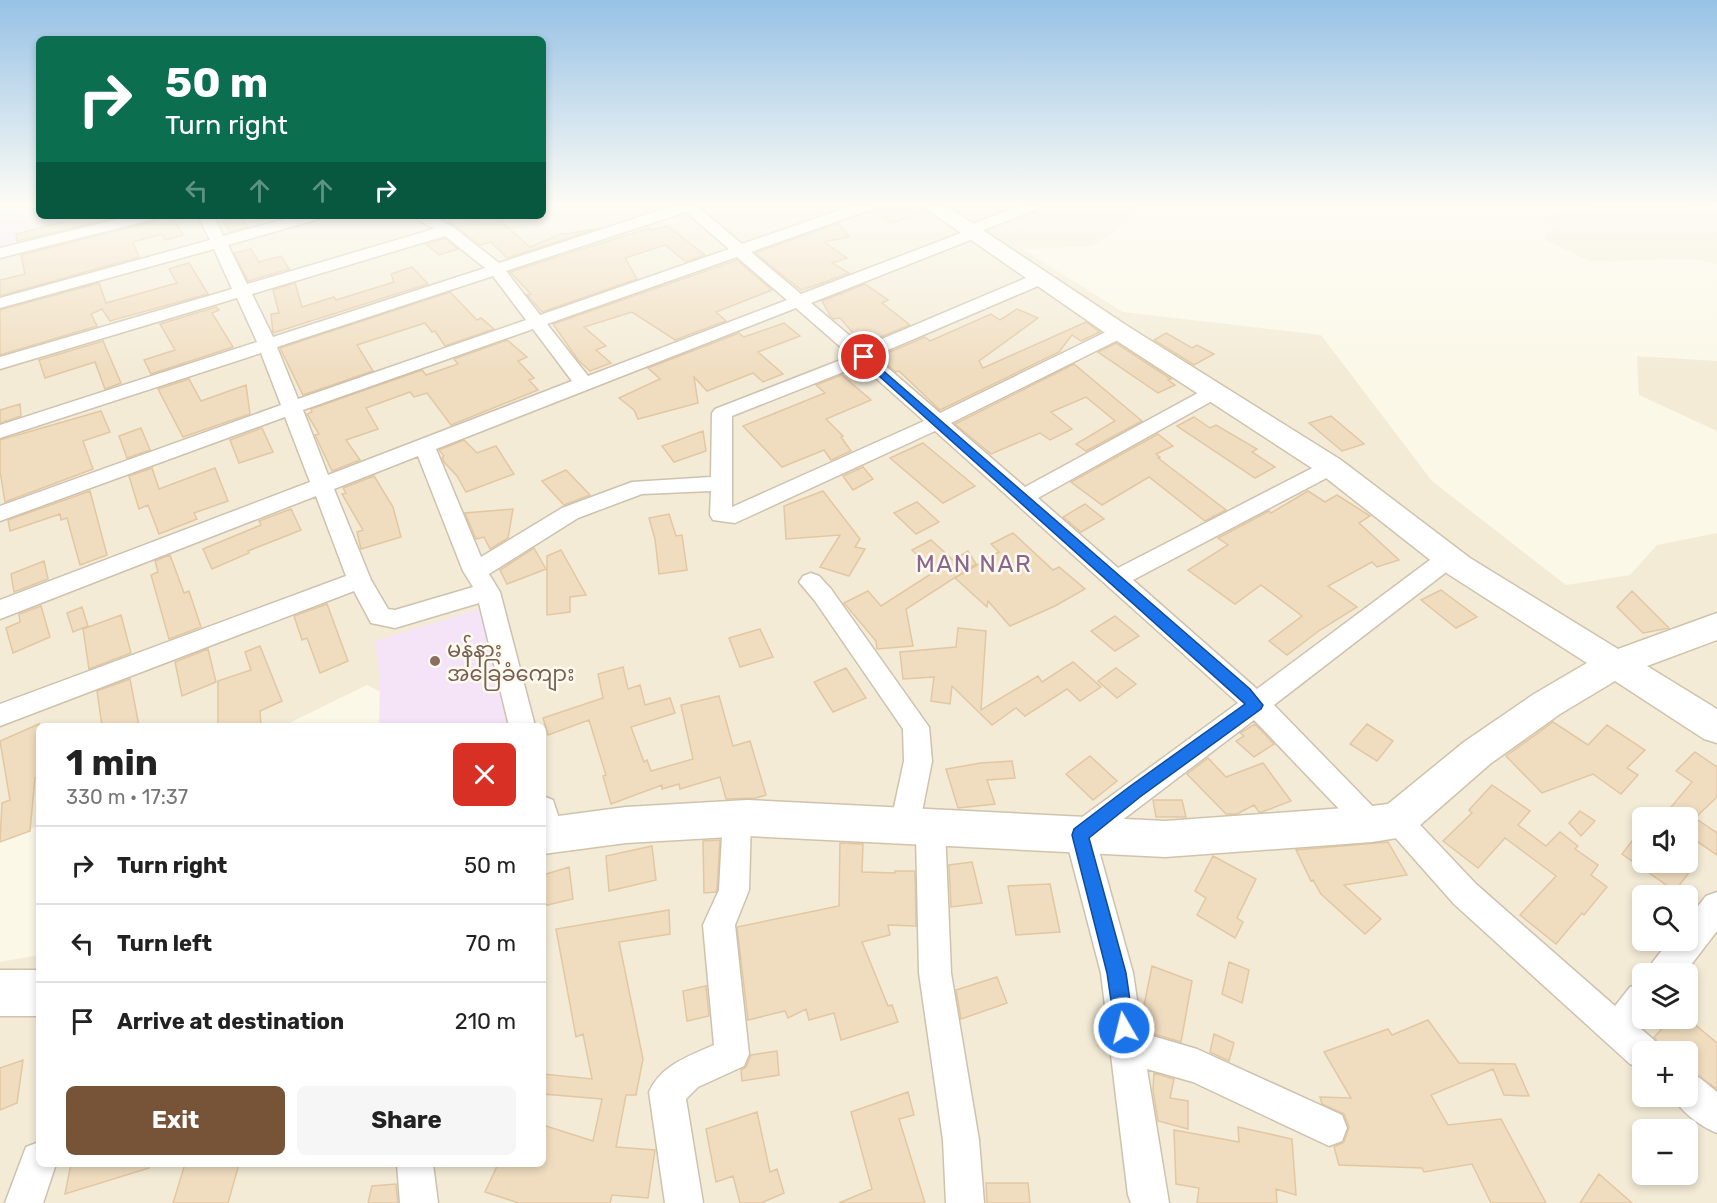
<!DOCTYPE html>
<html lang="en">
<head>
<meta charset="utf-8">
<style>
  :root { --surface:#fff; --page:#f6f6f6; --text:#222; --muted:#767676; --line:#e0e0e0; --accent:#775338 }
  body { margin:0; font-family:Rubik,"Noto Sans Myanmar",sans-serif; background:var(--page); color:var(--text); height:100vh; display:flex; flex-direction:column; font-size:22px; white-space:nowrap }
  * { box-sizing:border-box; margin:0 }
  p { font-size:20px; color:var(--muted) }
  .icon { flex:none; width:33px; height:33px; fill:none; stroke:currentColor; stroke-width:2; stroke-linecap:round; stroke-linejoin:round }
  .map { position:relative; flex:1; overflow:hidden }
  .sheet { position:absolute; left:36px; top:723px; width:510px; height:444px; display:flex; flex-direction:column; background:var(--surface); border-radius:9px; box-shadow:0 3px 9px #0003 }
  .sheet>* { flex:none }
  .banner { position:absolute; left:36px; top:36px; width:510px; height:183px; border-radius:9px; box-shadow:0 3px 9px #0003; background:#0b6e4f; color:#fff; overflow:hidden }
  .controls { position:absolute; left:1632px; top:807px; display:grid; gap:12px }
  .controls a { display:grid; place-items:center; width:66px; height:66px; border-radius:9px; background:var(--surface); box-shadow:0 3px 9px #0003; font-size:30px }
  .pin { position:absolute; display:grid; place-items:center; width:51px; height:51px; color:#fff; margin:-26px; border:3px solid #fff; border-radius:50%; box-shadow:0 2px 6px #0007 }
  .me { position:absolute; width:66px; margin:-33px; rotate:352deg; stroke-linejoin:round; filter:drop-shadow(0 0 4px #0008) }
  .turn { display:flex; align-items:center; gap:21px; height:126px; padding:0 30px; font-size:27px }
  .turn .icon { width:78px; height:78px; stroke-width:2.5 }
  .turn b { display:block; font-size:42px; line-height:51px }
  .lanes { display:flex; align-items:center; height:57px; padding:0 30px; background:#0003; justify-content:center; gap:30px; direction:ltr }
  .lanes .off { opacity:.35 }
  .round { display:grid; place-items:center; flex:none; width:63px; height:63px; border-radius:9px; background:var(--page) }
  .summary { display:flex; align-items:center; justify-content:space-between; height:102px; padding:0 30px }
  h1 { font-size:36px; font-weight:700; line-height:45px }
  .action { display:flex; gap:12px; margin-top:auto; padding:12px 30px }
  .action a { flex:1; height:69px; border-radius:9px; background:var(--accent); color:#fff; font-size:24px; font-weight:700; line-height:69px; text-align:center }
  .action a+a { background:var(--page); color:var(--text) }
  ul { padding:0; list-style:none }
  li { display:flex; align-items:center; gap:18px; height:78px; padding:0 30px; border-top:2px solid var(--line) }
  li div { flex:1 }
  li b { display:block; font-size:22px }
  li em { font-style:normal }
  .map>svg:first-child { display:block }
  .residential { fill:#f3ebd6; fill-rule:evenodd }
  .education { fill:#f5e4f8 }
  .building { fill:#f0ddc0; stroke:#e2c7a2; stroke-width:1.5 }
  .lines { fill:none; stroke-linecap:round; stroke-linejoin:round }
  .street-casing { stroke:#cdc2ae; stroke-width:3 }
  .secondary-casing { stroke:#d0c3ab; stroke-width:3 }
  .street { fill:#fff; fill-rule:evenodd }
  .secondary { fill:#fff; fill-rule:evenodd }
  .route { fill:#1a73e8; stroke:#114b97; stroke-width:1.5 }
  .education-dot { fill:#8d6e63; stroke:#fefbee; stroke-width:2 }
  .labels { text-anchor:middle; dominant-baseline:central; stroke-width:5; stroke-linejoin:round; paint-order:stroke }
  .education-label { font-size:21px; fill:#785e54; stroke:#fefbee; text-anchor:start }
  .quarter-label { font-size:24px; letter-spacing:1.5px; fill:#8b6590; stroke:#fefbee }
</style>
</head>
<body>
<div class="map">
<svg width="1717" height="1203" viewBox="0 0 1717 1203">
  <rect width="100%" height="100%" fill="#fbf8e8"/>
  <!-- residential -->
  <path class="residential" d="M0 203H39V216H543V203H1141L1123 226 1092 246 1022 249 1123 312 1321 335 1432 481 1566 585 1630 575 1657 545 1717 533V1203H0V962L39 955V1164H543V726H382L383 693 367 685 283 726H39V826L0 839ZM1642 818H1688V862H1642ZM1642 896H1688V940H1642ZM1642 974H1688V1018H1642ZM1642 1052H1688V1096H1642ZM1642 1130H1688V1174H1642Z
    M1617 203H1673L1679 207 1717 212V264L1689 258 1591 262 1544 239 1555 224 1542 218Z
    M1637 356 1717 361V431L1639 395Z"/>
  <!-- education -->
  <path class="education" d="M0 203H39V216H135L0 250Z
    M482 608 508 726H379L380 680 375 641Z"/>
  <!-- building -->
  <path class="building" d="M884 203H916L925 211 893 223 873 211 881 208Z
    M63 216H122L17 241 16 234 64 222Z
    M159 216H172L183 235 165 240 162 234 133 242 139 257 0 296V280L25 274 21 255 155 221Z
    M236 216H240L247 227 230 232 222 220Z
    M437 216H460L473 222 485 216H495L530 247 563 233 566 234 600 228 507 258 491 242 480 245 454 225Z
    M838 223 849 237 824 242 847 258 832 263 849 273 814 286 801 290 755 253Z
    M668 226 705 255 686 262 665 245 625 258 637 279 542 312 527 295 531 294 510 272 649 228 651 230Z
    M445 238 458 249 439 255 426 244Z
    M251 249 259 262 281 256 289 269 248 281 234 253Z
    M737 260 772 290 716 312 726 321 675 340 632 312 584 327 606 346 596 350 611 363 590 371 578 360 553 324Z
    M189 263 208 294 110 321 102 309 91 314 97 326 0 355V310L99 283 106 303 177 283 169 269Z
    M412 267 428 284 273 333 271 314 279 313 273 290 295 283 302 307 334 297 336 300 394 282 391 274Z
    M865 284 888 300 882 303 910 325 863 344 840 318 834 319 831 317 822 301Z
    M450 292 477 320 481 318 494 329 445 346 435 331 432 332 425 323 357 345 373 371 303 395 280 348Z
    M216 307 219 310 212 313 233 347 151 374 144 360 175 350 160 324Z
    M1017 309 1038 318 979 361 983 368 1086 322 1100 332 1081 341 1072 335 1059 352 940 410 899 371 896 372 878 357 925 337 930 341 991 314 1000 320Z
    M784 323 800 336 758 352 783 374 763 382 753 373 707 391 694 377 698 403 638 419 634 410 619 398 660 379 648 368 739 333 744 337Z
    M1166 333 1192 348 1197 345 1214 354 1194 365 1154 340Z
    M507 340 527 357 518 361 534 378 529 380 538 390 451 425 427 393 414 397 410 392 366 408 378 429 346 440 360 460 332 471 315 435 319 434 307 414 312 412 311 409 422 370 426 375 458 364 454 359Z
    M103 341 121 383 105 389 95 362 45 378 39 360Z
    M1116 343 1171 379 1168 380 1175 385 1158 393 1098 352Z
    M1074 364 1142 421 1086 451 1076 444 1115 421 1086 397 1051 412 1072 429 1050 440 1040 433 991 454 955 424Z
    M842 375 871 400 826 419 843 436 841 437 851 451 831 460 824 450 782 467 743 426 825 393 816 385Z
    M189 379 201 401 246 385 250 414 183 437 158 389Z
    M20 404 21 416 0 423V410Z
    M101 411 110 432 83 441 93 469 5 502 0 471V440Z
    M1331 416 1364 444 1342 451 1309 423Z
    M1194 417 1210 428 1216 425 1257 449 1252 452 1275 467 1255 478 1177 426Z
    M141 428 150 450 127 458 119 436Z
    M262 428 273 452 239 463 230 440Z
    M703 431 706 451 674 462 662 446Z
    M1158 434 1173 446 1156 454 1160 457 1158 458 1226 510 1205 521 1149 477 1102 505 1071 482Z
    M464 440 477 453 496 446 514 474 466 492 457 476 444 462 442 458 444 456 439 450Z
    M923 443 975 486 943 503 890 458Z
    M863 467 873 479 853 490 843 476Z
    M152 468 159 489 215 468 228 501 194 513 197 519 159 534 148 505 139 509 129 476Z
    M566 470 590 495 564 505 542 481Z
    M374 476 393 507 401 537 361 549 357 532 363 530 342 494 346 493 343 488Z
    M90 491 107 555 80 565 67 518 61 520 60 514 10 531 8 520Z
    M823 491 860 539 855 547 865 549 849 576 820 567 840 535 786 539 784 506Z
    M1308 491 1325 502 1337 495 1370 516 1359 523 1399 560 1377 567 1372 562 1328 586 1357 607 1320 630 1287 655 1269 641 1302 616 1261 585 1235 604 1188 570 1228 545 1218 538 1269 511 1271 513Z
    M917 502 939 522 916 534 894 513Z
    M1085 504 1104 519 1081 532 1063 517Z
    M291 509 301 530 248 551 249 553 212 569 203 549 261 525 259 521Z
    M513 509 508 538 490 549 484 537 476 539 465 513Z
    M669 514 676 536 682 535 687 570 659 574 655 539 649 518Z
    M1013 533 1053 570 1059 567 1085 589 1055 606 1010 626 988 601 987 607 955 578 999 552 991 544Z
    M931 540 953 560 968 551 976 564 906 609 913 646 877 649 876 641 844 603 868 591 881 606 934 572 912 550Z
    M534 548 546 569 507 584 500 570Z
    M561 550 586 595 570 597V612L547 615V556Z
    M170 555 184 593 189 591 201 627 169 639 151 575 158 572 155 561Z
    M44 561 48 579 14 592 11 574Z
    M1441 590 1477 617 1456 628 1421 600Z
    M1632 591 1669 628 1643 633 1617 607Z
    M327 604 348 661 320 673 307 638 302 640 294 616Z
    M41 606 50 637 13 653 6 628 20 622 19 614Z
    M82 607 88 626 73 632 67 613Z
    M121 615 131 653 89 669 83 629Z
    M1115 616 1139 636 1115 651 1091 631Z
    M958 628 986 631 981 710 1038 676 1042 682 1073 662 1101 687 1080 701 1067 689 1025 716 1016 708 992 725 952 686 950 704 931 701 934 677 903 679 900 652 956 647Z
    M760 629 773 657 740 667 729 638Z
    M260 646 282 701 260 711 261 726H218V681L251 670 245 652Z
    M208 649 216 682 182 696 175 662Z
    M623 667 628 689 640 685 645 705 670 698 675 713 631 727 644 762 647 760 651 771 693 759 681 705 719 696 733 746 750 741 766 795 756 798 726 799 720 777 680 789 679 784 662 789V785L611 804 603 776 606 775 589 720 548 735 543 718 603 698 598 674Z
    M846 668 866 698 833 712 814 682Z
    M1116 668 1136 684 1117 698 1098 681Z
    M130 679 139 726H102L97 691Z
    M1553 722 1588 745 1607 725 1645 750 1627 768 1638 775 1621 794 1593 774 1542 793 1506 756Z
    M39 724V776L35 778 30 831 0 842 2 803 10 800 0 741Z
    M1255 724 1274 744 1254 757 1236 741 1244 736 1240 733Z
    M1367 724 1393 741 1377 761 1350 744Z
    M1695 752 1717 767V797L1695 818 1717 833V855L1688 835V818H1662L1692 782 1676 771Z
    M1090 756 1117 781 1093 800 1066 774Z
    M1208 758 1226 777 1263 763 1291 801 1262 812H1259L1254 805 1237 814H1226L1187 774Z
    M1012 761 1015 778 987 780 995 804 958 808 946 769 981 763Z
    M1492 785 1530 811 1518 825 1546 846 1560 832 1578 846 1575 849 1598 865 1591 875 1607 887 1584 915 1582 913 1556 944 1520 915 1556 876 1505 838 1478 868 1443 841 1472 813 1469 810Z
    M1153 800H1182L1186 817H1156Z
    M1580 811 1595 821 1581 836 1569 823Z
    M1642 828V862H1697L1675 891 1622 854Z
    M720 840 717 889 716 892 704 893 703 841Z
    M1388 842 1407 875 1344 885 1381 919 1365 934 1321 894 1313 880 1311 881 1296 850Z
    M840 843 863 844 862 872 895 873V871H915L916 926 888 925 890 935 862 942 888 1006 892 1005 898 1022 841 1040 834 1013 809 1020 806 1009 788 1018 785 1011 748 1020 737 927 839 906Z
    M652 846 656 880 609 891 606 856Z
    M1213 856 1256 879 1237 918 1243 922 1235 938 1197 915 1206 898 1195 891Z
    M972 862 982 903 951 907 949 865Z
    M569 867 573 899 543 906V875Z
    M1050 884 1060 932 1016 935 1008 886Z
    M669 910 670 934 619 942 643 1059 636 1095H626L616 1147 655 1150 648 1198 612 1195 610 1203H519L485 1192 498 1164H543V1125L593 1141 602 1099 543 1094V1074L592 1079 583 1034 576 1037 556 929Z
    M1229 962 1249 970 1242 1003 1222 994Z
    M1152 966 1192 981 1181 1042 1144 1031 1142 1015Z
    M997 977 1007 1003 961 1019 956 990Z
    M706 986 709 1016 687 1021 683 991Z
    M1650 1018H1687L1717 1043V1089L1688 1069V1052H1668L1658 1043 1654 1037 1661 1030Z
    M1428 1020 1459 1063 1515 1064 1529 1096 1504 1095 1493 1069 1431 1095 1448 1125 1501 1119 1546 1203H1491L1472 1164 1424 1172 1422 1168 1339 1165 1334 1147 1344 1142 1349 1127 1344 1114 1322 1104 1320 1097 1351 1098 1324 1052 1388 1029 1392 1035Z
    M1214 1034 1234 1043 1229 1061 1210 1052Z
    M777 1051 779 1075 742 1081 741 1070 746 1067 751 1055Z
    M23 1060 17 1103 0 1110V1068Z
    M1154 1073 1174 1079 1170 1098 1188 1101V1129L1158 1121 1153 1090Z
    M908 1092 914 1115 899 1119 925 1203H839L872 1189 851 1112Z
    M757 1112 770 1172 777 1169 784 1193 761 1203H740L733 1176 716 1182 706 1129Z
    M1238 1127 1292 1139 1296 1195 1276 1189 1277 1203H1197L1199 1188 1176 1184 1174 1130 1239 1142Z
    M71 1164H148L149 1168 65 1194Z
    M185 1164H239L228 1203H173Z
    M1599 1174 1632 1203H1580Z
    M986 1183H1028L1030 1203H987Z
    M396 1184 398 1203H368L372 1186Z"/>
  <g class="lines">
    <!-- street casing -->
    <g class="street-casing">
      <path id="street" d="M682 203H706L699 208 742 244 860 203H882L880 206 751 252 801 294 961 233 963 228 1026 203H1047L1045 206 979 232 978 237 811 303 863 347 1033 275H1045L1047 279 1045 283 874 356 940 413 1114 328H1126L1129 332 1126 336 951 423 1025 487 1207 388H1221L1224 392 1221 396 1038 498 1118 568 1324 462 1331 460 1338 462 1341 467 1338 472 1133 580 1257 689 1442 551 1450 549 1458 551 1461 557 1458 563 1274 705 1384 818 1387 811 1397 807 1407 811 1476 884 1615 1006 1630 987 1642 983V1018H1648L1640 1028 1654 1040 1659 1052H1642V1069L1630 1064 1454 904 1385 826 1382 833 1372 837 1362 833 1254 720 1096 840 1133 973 1142 1033 1197 1049 1342 1115 1347 1128 1342 1141 1329 1146 1193 1082 1147 1069 1169 1203H1131L1128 1195 1101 973 1065 835 1070 826 1238 703 935 431 735 523 713 520 710 515 711 491 642 494 578 518 489 574 500 592 535 726H509L479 603 395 628 371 623 354 591 0 726V704L346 576 316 496 0 619V600L310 482 285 417 0 521V506L281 405 261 353 0 438V425L257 342 237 298 0 369V357L232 289 214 249 0 308V298L210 240 198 216H214L223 236 297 216H322L319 219 228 245 247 284 434 229 412 216H432L453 227 499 263ZM686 212 729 249 540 315 506 271ZM445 236 485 268 273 337 252 294ZM737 257 787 300 588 376 547 324ZM493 276 526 320 298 399 277 347ZM796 308 851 356 715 409 712 413 711 477 632 482 562 508 481 557 436 449ZM533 329 572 381 328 475 303 410ZM861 365 924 421 732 507V416ZM418 456 463 571 473 587 395 610 388 609 371 580 334 489Z
        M131 216H157L154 219 0 258V248Z
        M811 573 819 576 831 589 929 727 932 761 921 817 930 814 940 818 945 827 951 973 979 1140 984 1203H946L943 1140 919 973 916 835 905 839 895 835 890 826 904 761 903 729 815 601 799 582 803 576Z
        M543 796 553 800 564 834 559 843 549 847 543 845Z
        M737 805 747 809 751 818 749 890 735 925 749 1054 744 1066 698 1087 686 1099 703 1203H665L649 1092C661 1065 689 1056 714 1045L703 925 719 890 723 818 727 809Z
        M1717 892V931L1684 974H1647L1652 963 1670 940H1688V919L1706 896Z
        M1688 1072 1700 1078 1717 1092V1133C1702 1127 1680 1112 1673 1096H1688Z
        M39 1142V1164H56L43 1203H5L26 1147Z
        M397 1164H433L438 1203H400Z"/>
    </g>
    <!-- secondary casing -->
    <g class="secondary-casing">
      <path id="secondary" d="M918 203H942L1129 327 1341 460 1470 558 1618 649 1717 613V640L1647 666 1717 709V743L1704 739 1615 681 1560 714 1490 764 1411 833 1397 838 1372 842 1165 857 747 836 626 843 543 854V818L626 807 747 800 1165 821 1372 806 1388 804 1464 742 1534 694 1587 663 1448 574 1321 474 1111 337Z
        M0 970H39V1016H0Z"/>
    </g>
    <!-- street -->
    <use href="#street" class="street"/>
    <!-- secondary -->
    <use href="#secondary" class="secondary"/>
  </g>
  <!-- sky -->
  <linearGradient id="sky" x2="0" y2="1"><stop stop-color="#97c2e6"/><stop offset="0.55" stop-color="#fdfcf5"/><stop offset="1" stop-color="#fdfcf5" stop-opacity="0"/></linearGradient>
  <rect width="1717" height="372" fill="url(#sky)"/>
  <!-- route -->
  <path class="route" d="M864 354 1250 689 1263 705 1261 709 1140 797 1089 838 1126 973 1134 1028 1131 1035 1124 1038 1117 1035 1115 1028 1107 973 1072 835 1074 829 1129 787 1245 704 860 359V355Z"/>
  <!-- markers -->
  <circle class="education-dot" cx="435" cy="661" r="6"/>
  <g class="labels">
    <!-- education labels -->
    <g class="education-label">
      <text x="447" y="649">မန်နား<tspan x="447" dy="24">အခြေခံကျေား</tspan></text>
    </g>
    <!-- quarter labels -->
    <g class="quarter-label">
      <text x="974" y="564">MAN NAR</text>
    </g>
  </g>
</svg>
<div class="controls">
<a><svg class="icon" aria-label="sound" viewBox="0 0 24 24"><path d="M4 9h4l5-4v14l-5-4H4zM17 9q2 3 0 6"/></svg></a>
<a><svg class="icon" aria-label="search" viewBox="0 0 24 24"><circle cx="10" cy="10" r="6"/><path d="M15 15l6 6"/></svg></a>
<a><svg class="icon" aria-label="layers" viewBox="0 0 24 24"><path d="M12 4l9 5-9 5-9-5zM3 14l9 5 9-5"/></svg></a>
<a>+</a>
<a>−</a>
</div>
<div class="pin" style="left:864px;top:357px;background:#d93025"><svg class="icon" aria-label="arrive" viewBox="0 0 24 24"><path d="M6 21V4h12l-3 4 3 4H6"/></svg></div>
<svg class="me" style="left:1124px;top:1028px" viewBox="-20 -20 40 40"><circle r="17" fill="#1a73e8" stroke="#fff" stroke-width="3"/><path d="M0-11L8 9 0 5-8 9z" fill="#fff"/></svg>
<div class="banner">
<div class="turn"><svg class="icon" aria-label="right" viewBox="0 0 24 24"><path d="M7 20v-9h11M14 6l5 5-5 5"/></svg><div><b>50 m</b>Turn right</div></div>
<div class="lanes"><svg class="icon off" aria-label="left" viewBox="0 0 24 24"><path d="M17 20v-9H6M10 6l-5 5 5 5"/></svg><svg class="icon off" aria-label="ahead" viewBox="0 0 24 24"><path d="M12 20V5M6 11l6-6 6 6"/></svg><svg class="icon off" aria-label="ahead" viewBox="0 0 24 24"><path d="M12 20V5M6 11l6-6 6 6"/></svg><svg class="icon" aria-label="right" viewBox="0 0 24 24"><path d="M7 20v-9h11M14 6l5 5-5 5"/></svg></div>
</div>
<section class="sheet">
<div class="summary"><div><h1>1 min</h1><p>330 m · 17:37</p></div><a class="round" style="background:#d93025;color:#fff"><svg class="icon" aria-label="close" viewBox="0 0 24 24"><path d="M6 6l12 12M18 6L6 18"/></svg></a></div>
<ul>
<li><svg class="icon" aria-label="right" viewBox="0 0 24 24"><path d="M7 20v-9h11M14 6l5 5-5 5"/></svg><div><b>Turn right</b></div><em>50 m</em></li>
<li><svg class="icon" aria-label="left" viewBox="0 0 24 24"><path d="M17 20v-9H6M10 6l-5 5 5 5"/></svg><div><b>Turn left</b></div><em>70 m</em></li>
<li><svg class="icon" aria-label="arrive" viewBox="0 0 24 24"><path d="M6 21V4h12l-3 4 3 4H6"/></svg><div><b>Arrive at destination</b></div><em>210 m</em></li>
</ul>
<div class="action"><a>Exit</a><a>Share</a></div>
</section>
</div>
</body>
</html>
